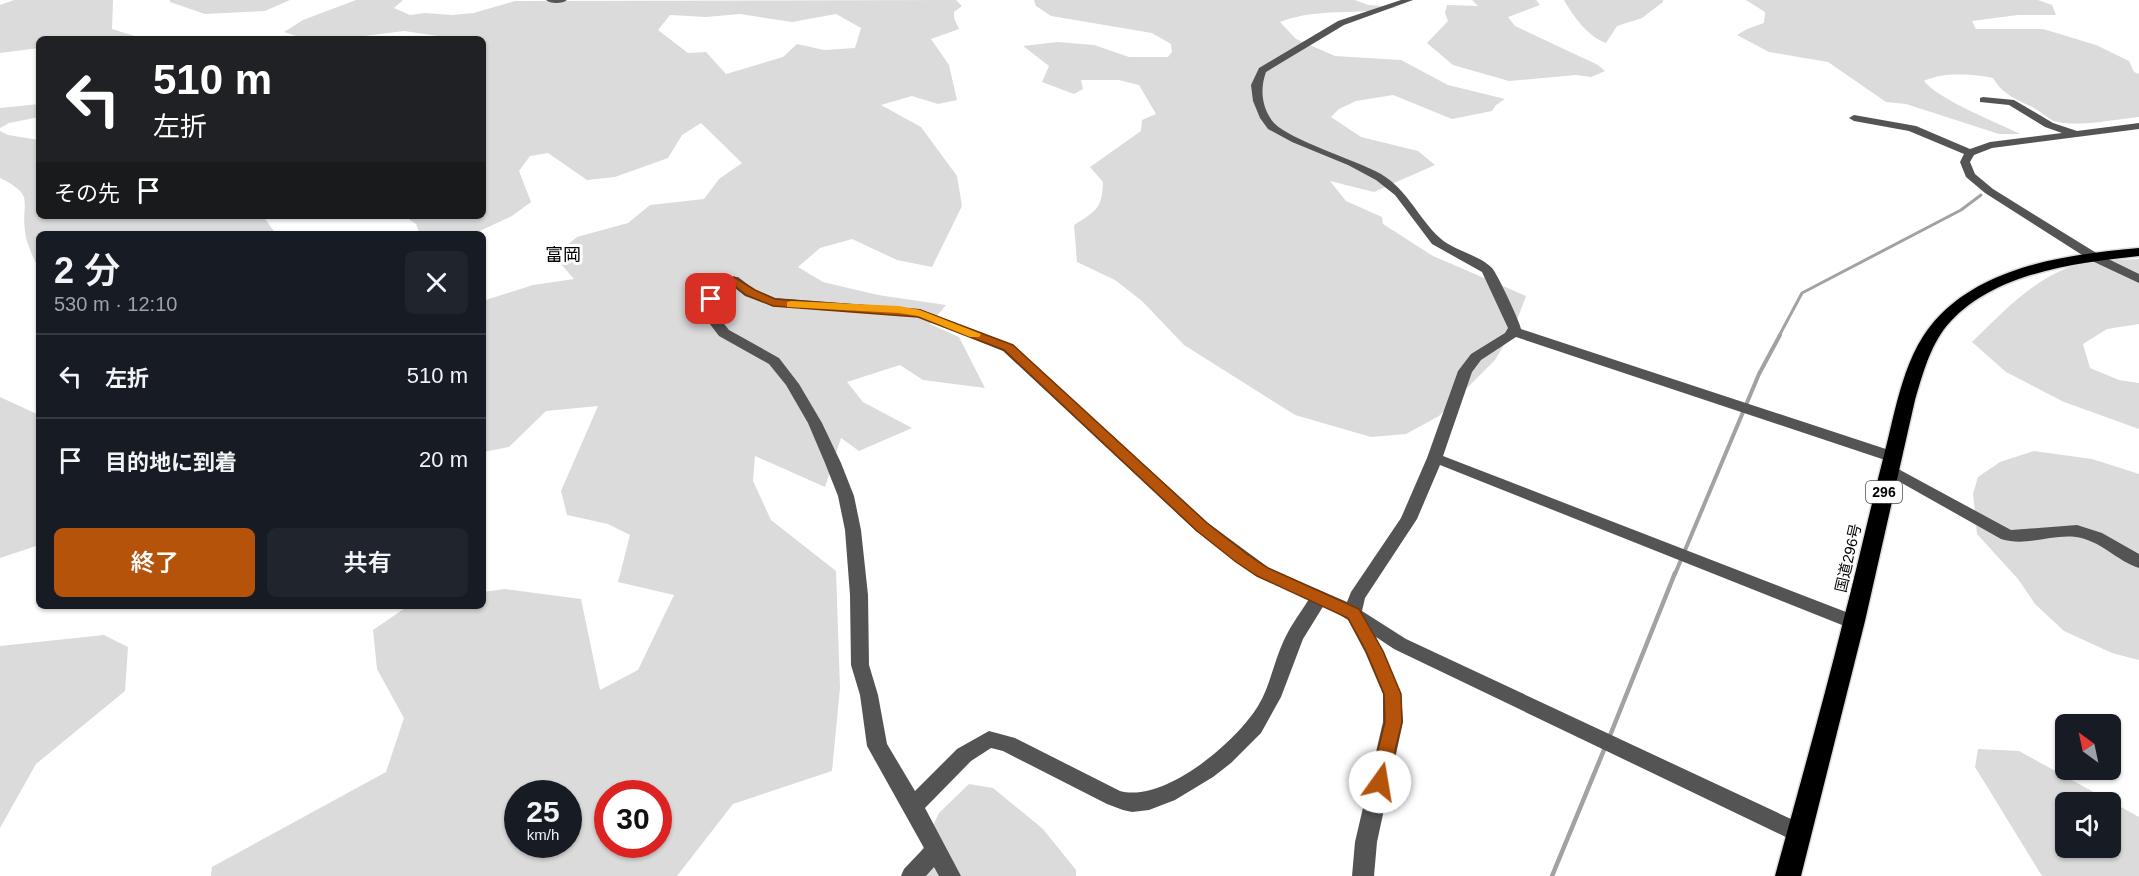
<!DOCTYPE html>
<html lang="ja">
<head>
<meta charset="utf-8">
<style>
  :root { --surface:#171b24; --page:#20242c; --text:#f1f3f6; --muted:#9ea1a6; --line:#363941; --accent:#b45309 }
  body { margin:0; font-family:Arial,"Noto Sans JP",sans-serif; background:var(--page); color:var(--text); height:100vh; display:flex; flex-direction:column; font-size:22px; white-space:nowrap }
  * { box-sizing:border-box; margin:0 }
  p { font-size:20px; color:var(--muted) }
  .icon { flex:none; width:33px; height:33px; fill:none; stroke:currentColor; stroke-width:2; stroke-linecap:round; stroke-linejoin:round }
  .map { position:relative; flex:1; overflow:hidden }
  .panel { position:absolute; left:36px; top:231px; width:450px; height:378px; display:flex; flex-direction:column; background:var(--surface); border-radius:9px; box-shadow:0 2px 4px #0004 }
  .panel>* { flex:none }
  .banner { position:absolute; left:36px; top:36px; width:450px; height:183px; border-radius:9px; box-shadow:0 2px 4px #0004; background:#202124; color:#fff; overflow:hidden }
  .needle { width:39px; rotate:327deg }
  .fabs { position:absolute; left:2055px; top:714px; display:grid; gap:12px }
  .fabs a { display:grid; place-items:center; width:66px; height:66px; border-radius:9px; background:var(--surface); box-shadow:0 2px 4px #0004; font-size:30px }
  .speed { position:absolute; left:504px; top:780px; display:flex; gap:12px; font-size:30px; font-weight:700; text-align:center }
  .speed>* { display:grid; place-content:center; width:78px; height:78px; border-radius:50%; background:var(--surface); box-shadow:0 2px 4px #0004; line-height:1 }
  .speed small { font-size:15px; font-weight:400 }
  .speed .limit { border:9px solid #d22; background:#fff; color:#111 }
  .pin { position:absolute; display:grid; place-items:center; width:51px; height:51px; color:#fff; margin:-26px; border-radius:12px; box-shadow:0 3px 9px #0006 }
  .me { position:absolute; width:66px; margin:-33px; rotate:13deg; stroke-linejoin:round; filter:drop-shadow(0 0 4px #0008) }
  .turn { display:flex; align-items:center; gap:21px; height:126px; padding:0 18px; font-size:27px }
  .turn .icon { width:78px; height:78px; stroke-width:2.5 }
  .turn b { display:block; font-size:42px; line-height:51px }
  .then { display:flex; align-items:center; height:57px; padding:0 18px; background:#0003; gap:12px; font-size:22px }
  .round { display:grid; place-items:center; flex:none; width:63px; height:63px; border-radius:9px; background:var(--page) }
  .headline { display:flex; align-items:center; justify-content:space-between; height:102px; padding:0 18px }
  h1 { font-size:36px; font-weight:600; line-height:45px }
  .button { display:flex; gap:12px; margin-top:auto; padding:12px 18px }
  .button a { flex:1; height:69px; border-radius:9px; background:var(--accent); color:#fff; font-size:24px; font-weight:600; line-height:69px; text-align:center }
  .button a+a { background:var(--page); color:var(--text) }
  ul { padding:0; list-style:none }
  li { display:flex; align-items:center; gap:18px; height:84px; padding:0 18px; border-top:2px solid var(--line) }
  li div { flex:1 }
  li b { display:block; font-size:22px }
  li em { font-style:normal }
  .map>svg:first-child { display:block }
  .green { fill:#dbdbdb; fill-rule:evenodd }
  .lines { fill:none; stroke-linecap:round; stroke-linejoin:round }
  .stream-far2 { stroke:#a2a2a2; stroke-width:3 }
  .stream-far1 { stroke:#a2a2a2; stroke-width:4 }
  .stream { stroke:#a2a2a2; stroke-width:4.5 }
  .highway-casing { stroke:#dbdbdb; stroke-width:3 }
  .minor { fill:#545454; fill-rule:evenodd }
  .highway { fill:#000; fill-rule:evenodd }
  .route { fill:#b45309; stroke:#753606; stroke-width:1.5 }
  .slow { fill:#f59e0b }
  .labels { text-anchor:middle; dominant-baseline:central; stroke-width:6; stroke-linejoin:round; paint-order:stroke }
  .shield { fill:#fff; stroke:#4c4c4c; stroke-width:1.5 }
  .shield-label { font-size:14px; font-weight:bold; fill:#000 }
  .street-label { font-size:15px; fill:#000; stroke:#fff }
  .quarter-label { font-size:18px; fill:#000; stroke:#fff }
</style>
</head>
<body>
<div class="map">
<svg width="2139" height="876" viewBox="0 0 2139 876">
  <rect width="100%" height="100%" fill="#fff"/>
  <!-- green -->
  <path class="green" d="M14 0H113L112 29 144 39H39V48L0 53V5Z
    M170 0H290L265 11 205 14 170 2Z
    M356 0H403L394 8 410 15 425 13 452 15 474 13 515 1 956 0 962 6 954 12V18L959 29 931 39 949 65 957 100 938 104 912 96 881 105 921 127 957 176 962 206 932 267 897 260 852 239 820 248 798 267 823 282 878 295 946 305 930 324 959 337 985 388 923 380 900 365 847 382 863 402 912 428 859 451 841 438 825 487 755 456 753 481 771 520 836 571 840 688 832 771 733 804 677 876H211L212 867 386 772 404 718 377 669 373 630 408 606H483V592L505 589 581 599 600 690 638 670 674 595 618 582 630 535 608 524 567 515 561 491 598 406 546 411 509 447 483 452V301L533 285 574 279 554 256 577 237 628 223 650 205 704 199 719 179 742 163 701 123 682 135 668 158 615 177 587 180 548 153 530 156 519 171 531 202 512 216 473 234H420L416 224 404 216H483V39H458L404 31 341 39H305L284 32 303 20ZM740 14 792 22 836 14 861 28 855 48 824 50 797 44 783 57 726 74 706 52 688 53 658 30 670 15 706 17ZM518 794H568V844H518ZM608 794H658V844H608Z
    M1034 0H1355L1368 5 1397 7C1359 16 1318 7 1280 22L1296 39 1335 56 1401 60 1448 85 1505 99 1496 105 1492 111 1452 119 1393 95 1356 101 1339 109 1331 117 1361 137 1418 151 1435 165 1374 192 1330 181 1346 201 1382 217 1383 224 1433 256 1526 296 1514 328 1495 360 1439 416 1406 434 1371 437 1295 415 1184 345 1142 301 1115 280 1077 262 1074 225C1096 211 1102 209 1103 182L1090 167 1141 131 1142 120 1156 114 1139 85 1119 80H1081L1083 89 1074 94 1042 82 1049 66 1023 46 1058 42 1094 45 1129 57H1168L1172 52 1171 44 1152 33 1051 16 1036 6Z
    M1472 0H1536L1540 5 1508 17 1515 26 1598 65 1605 71 1591 77 1576 75 1509 81 1453 65 1427 43 1448 21 1445 13 1447 5 1478 6Z
    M1564 0H1663V2L1642 18 1617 26 1606 43C1587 36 1574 17 1564 0Z
    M1746 0H2038L2052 5 2056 15H2018L1972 21 1976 29H2043L2096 45 2129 61 2134 72 2139 74V117C2117 119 2075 128 2054 121 2047 118 2041 112 2034 108 2018 100 2003 95 1993 78 1973 74 1942 72 1924 81 1939 100 1996 122 2020 134H1999L1906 104 1886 102 1828 62 1769 52 1737 35 1747 29 1764 23 1765 12Z
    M39 104V117L9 123 0 128V108Z
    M0 131 8 135 39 140V216H263L276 234H39V272C35 259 26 245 25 231 21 200 36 196 0 178Z
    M2139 259V324L2107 329 2083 344 2090 368 2119 380 2139 383V429L2064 402 2006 372 1972 342C2007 308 2042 269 2093 261 2108 259 2124 260 2139 259Z
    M0 397 39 415V545L0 558Z
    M2034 451 2092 459 2139 474V660L2112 653 2064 631 2035 604 2018 579 1977 534 1973 494 1978 477 2000 462Z
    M104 635 128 647 125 691 36 764 0 828V646Z
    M1978 749 2019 751 2139 817V876H2042L1975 767ZM2066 802H2110V848H2066Z
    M969 784 993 788 1043 829 1076 870V876H909L939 813Z"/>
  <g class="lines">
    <!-- stream-far2 -->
    <path class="stream-far2" d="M1779 336 1802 293 1961 210 1981 195"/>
    <!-- stream-far1 -->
    <path class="stream-far1" d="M1675 574 1759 374 1780 335"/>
    <!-- stream -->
    <path class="stream" d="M1609 738 1675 573
      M1552 876 1606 745"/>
    <!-- highway casing -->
    <g class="highway-casing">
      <path id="highway" d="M2139 248V256C2076 263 1997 272 1951 321 1931 342 1923 373 1915 400L1865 621 1801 876H1775C1798 791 1822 707 1843 622 1857 568 1869 514 1883 459 1896 411 1903 351 1941 314 1991 264 2072 254 2139 248Z"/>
    </g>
    <!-- minor -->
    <path class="minor" d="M546 0H567C563 4 550 4 546 0Z
      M1401 0H1413L1344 25 1266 72C1260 88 1261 108 1274 123 1290 140 1356 160 1381 174 1408 190 1418 218 1440 238 1454 251 1478 254 1492 268 1497 273 1520 322 1521 329L1898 453 1901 457 1893 462 1888 461 1516 337 1481 360 1472 372 1443 456 1859 617 1862 622 1859 627 1853 629 1847 627 1440 465 1417 519 1365 598 1362 611 1406 639 1806 826 1810 833 1806 840 1799 842 1792 840 1394 649 1376 637 1401 694 1403 722 1377 842 1374 876H1352L1355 842 1383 722V694L1365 652 1348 620 1324 605 1303 639 1281 697 1261 733 1231 763 1213 777 1175 800 1149 810 1132 812 1123 810 1107 804 1003 751 991 748 971 761 925 808 961 876H939L934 867 926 876H901L904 869 924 848 867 746 860 695 851 665 850 595 845 530 838 496 825 463 808 423 786 385 769 364 719 336 703 315 707 295 723 277H738L755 290 775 298 920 309 1013 345 1208 523 1269 568 1347 602 1351 592 1401 518 1427 458 1458 371 1471 354 1505 333 1508 328 1482 272 1432 244 1395 195 1376 180 1348 165 1292 142 1268 129 1260 118 1253 101 1251 85 1259 68 1338 21ZM730 284 745 296 773 306 918 317 1003 351 1196 531 1257 576 1309 599C1299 615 1288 629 1281 647 1273 666 1269 688 1258 706 1236 742 1165 803 1120 791L1015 738 989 731 957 749 915 791 887 744 878 695 869 665 868 595 861 530 854 496 841 463 822 423 799 384 779 358 729 330 717 315 720 295Z
      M1983 97 2014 100 2053 123 2077 131 2139 123V129L1992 148 1974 155 1970 162 1975 174 1993 189 2098 254 2139 274V283L2090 260 1985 193 1966 177 1960 162 1964 154 1909 131 1854 121 1849 118 1854 115 1916 126 1970 149 1990 142 2062 133 2045 127 2009 105 1980 102V98Z
      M1889 464 2011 530 2077 525 2102 533 2139 554V568C2117 561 2100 540 2076 537 2051 534 2027 547 2001 539L1884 473 1881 469 1884 465Z"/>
    <!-- highway -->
    <use href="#highway" class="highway"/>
  </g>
  <!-- route -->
  <path class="route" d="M734 277 755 290 775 299 920 310 1013 345 1207 523 1247 554 1268 568 1359 609 1383 651 1401 694 1402 722 1386 788 1380 790 1373 788 1370 782 1385 722 1384 694 1366 651 1348 618 1257 576 1236 562 1197 531 1004 350 918 317 773 306 746 295 732 284 727 285 715 302H707L705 299 719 280Z"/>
  <!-- slow -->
  <path class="slow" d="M791 301 899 306 920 310 981 334 979 337H970L918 316 899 313 787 307V302Z"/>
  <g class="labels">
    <!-- shield labels -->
    <rect class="shield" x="1866" y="481" width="36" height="22" rx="4.5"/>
    <g class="shield-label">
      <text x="1884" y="492">296</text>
    </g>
    <!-- street labels -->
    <g class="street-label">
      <text transform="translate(1848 558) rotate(-77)">国道296号</text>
    </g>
    <!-- quarter labels -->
    <g class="quarter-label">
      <text x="563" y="255">富岡</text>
    </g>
  </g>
</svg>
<div class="fabs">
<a><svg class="needle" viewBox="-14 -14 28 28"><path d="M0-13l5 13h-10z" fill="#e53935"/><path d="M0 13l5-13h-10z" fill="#9ea1a6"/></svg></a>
<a><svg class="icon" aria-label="sound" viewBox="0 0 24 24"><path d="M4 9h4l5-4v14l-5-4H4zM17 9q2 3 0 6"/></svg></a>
</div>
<div class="speed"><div>25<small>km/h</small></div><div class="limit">30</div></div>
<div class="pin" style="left:711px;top:299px;background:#d93025"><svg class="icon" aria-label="arrive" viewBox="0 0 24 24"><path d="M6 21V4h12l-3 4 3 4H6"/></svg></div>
<svg class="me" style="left:1380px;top:782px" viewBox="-20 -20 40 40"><circle r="19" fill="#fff"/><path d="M0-13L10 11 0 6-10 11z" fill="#b45309"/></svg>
<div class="banner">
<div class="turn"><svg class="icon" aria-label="left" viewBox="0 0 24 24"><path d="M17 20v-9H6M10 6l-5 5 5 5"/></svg><div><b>510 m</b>左折</div></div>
<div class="then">その先<svg class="icon" aria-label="arrive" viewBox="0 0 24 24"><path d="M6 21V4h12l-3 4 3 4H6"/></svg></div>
</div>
<section class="panel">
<div class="headline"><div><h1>2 分</h1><p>530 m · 12:10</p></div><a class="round"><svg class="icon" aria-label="close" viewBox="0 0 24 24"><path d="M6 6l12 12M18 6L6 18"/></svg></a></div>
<ul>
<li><svg class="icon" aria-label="left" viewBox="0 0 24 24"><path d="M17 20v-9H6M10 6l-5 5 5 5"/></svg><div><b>左折</b></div><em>510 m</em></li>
<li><svg class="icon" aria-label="arrive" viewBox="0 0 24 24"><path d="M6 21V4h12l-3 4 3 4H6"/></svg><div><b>目的地に到着</b></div><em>20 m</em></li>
</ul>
<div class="button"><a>終了</a><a>共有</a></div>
</section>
</div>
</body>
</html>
